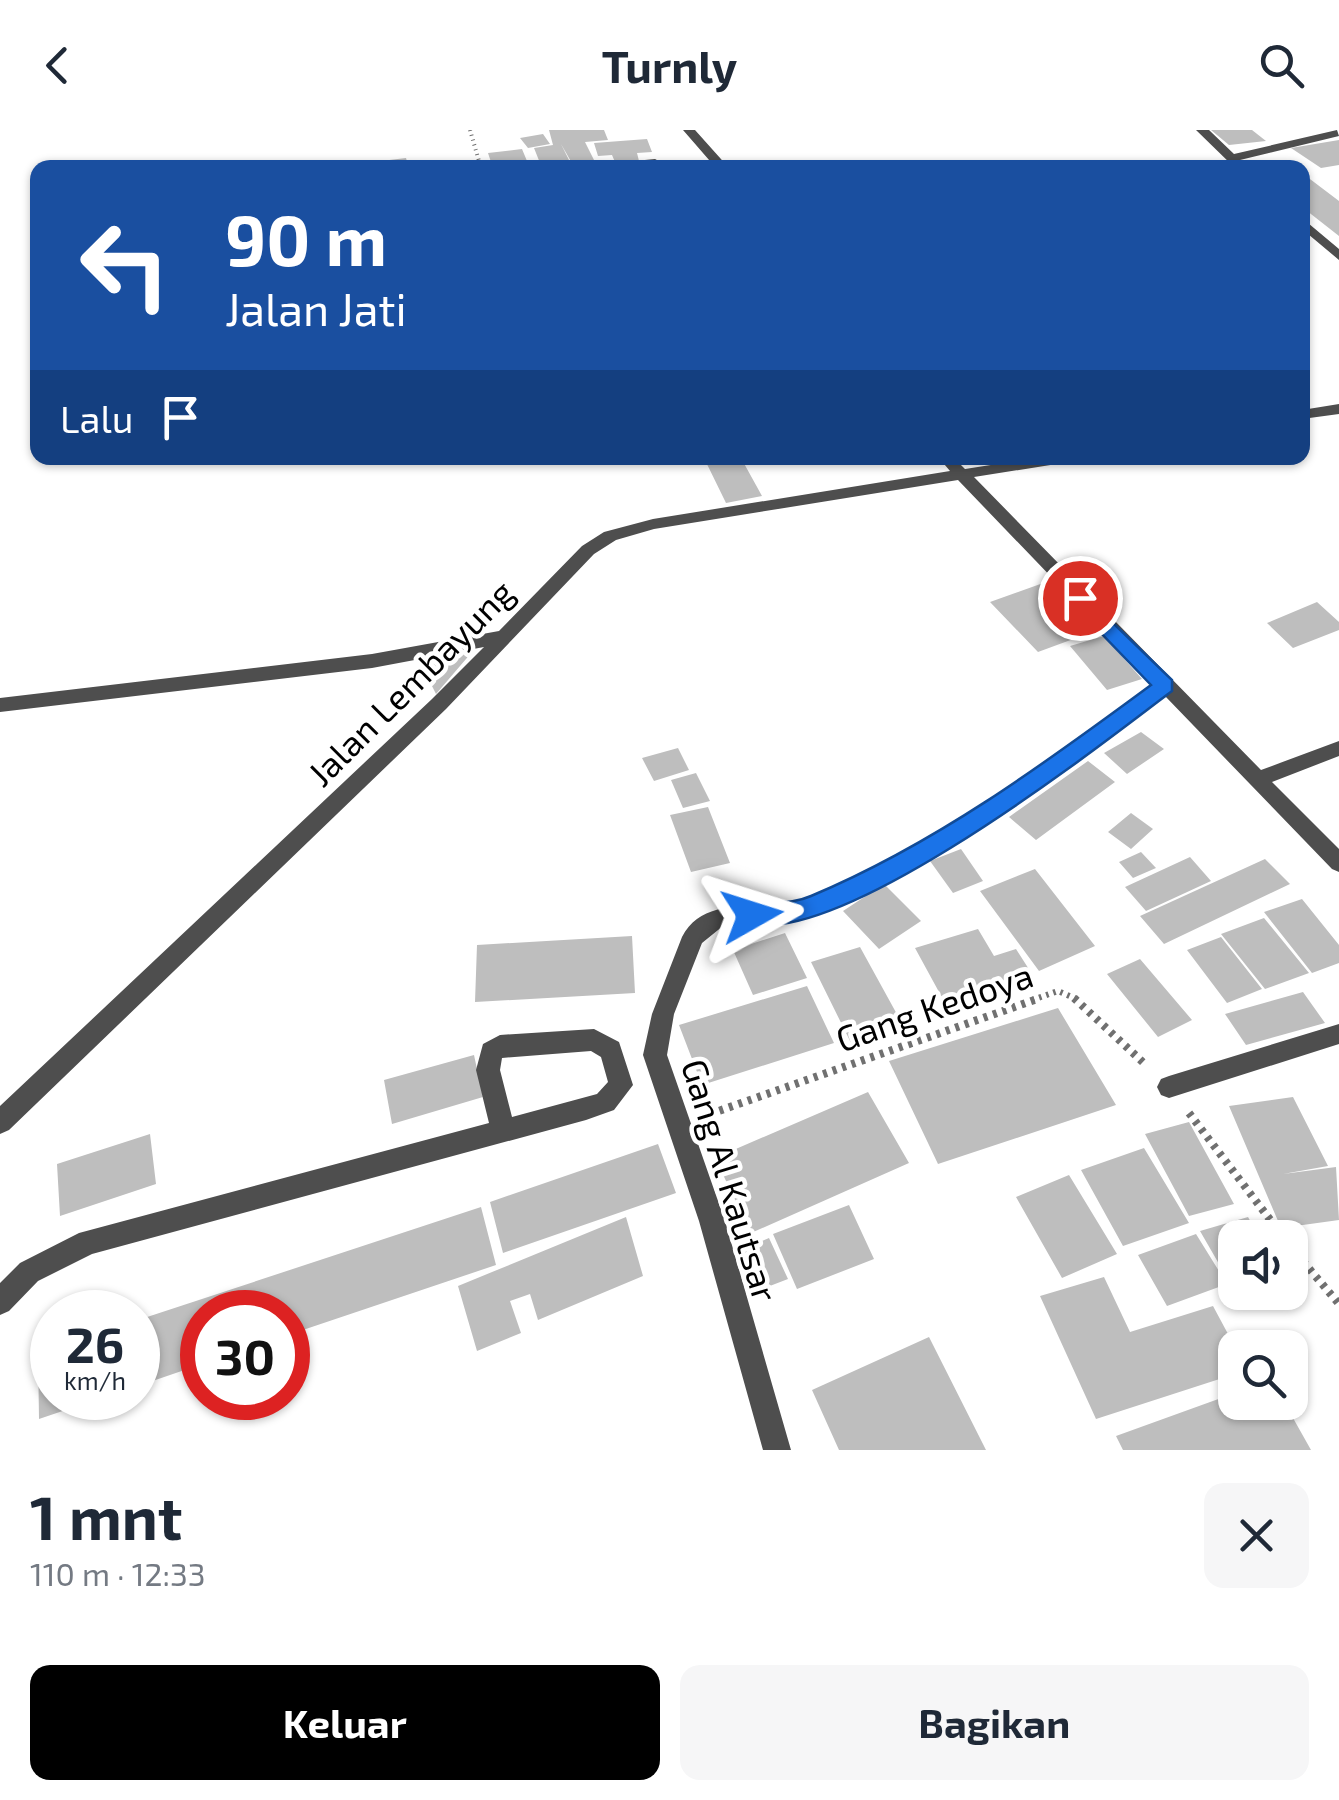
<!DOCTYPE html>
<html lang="id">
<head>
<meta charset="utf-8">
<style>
  :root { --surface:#fff; --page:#f6f6f7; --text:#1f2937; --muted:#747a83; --accent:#000 }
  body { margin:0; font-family:"Exo 2",sans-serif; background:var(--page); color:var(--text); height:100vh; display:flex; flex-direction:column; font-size:38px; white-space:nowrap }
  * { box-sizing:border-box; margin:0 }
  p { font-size:32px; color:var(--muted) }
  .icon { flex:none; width:55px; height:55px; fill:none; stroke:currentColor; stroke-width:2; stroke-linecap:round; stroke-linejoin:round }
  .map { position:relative; height:1320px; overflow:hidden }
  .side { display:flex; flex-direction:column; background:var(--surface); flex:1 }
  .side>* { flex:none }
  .hud { position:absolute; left:30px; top:30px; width:1280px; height:305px; border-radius:20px; box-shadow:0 2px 8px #0004; background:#1a4fa0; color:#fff; overflow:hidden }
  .tools { position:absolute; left:1218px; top:1090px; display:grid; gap:20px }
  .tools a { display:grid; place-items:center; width:90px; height:90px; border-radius:20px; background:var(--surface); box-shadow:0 2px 8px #0004; font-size:50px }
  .speed { position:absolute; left:30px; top:1160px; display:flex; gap:20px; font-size:50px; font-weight:700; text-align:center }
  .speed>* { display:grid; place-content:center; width:130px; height:130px; border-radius:50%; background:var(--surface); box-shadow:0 2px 8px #0004; line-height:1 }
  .speed small { font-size:25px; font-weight:400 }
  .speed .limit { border:15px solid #d22; background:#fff; color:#111 }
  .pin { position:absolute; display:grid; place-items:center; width:85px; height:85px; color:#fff; margin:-42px; border:5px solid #fff; border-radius:50%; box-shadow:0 2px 10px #0007 }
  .me { position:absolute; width:110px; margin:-55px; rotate:84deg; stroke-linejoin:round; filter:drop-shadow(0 0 8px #0008) }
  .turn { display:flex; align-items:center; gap:35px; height:210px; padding:0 30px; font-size:45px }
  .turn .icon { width:130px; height:130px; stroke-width:2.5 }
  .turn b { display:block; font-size:70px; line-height:85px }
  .then { display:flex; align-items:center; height:95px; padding:0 30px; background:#0003; gap:20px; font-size:38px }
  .round { display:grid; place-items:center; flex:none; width:105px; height:105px; border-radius:20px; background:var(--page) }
  .summary { display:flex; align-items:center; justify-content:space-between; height:170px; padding:0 30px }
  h1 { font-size:60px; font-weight:700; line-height:75px }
  .cta { display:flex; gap:20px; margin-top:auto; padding:20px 30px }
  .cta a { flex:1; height:115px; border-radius:20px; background:var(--accent); color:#fff; font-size:40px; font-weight:700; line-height:115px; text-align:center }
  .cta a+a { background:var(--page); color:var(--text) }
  header { display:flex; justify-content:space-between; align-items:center; height:130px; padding:0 30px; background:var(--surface); font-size:45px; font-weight:700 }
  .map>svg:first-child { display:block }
  .building { fill:#bebebe }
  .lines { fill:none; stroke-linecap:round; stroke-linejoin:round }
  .path-far2 { stroke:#707070; stroke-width:4; stroke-dasharray:1 4; stroke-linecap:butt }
  .path-far1 { stroke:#707070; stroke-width:6; stroke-dasharray:2.5 5; stroke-linecap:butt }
  .path { stroke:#707070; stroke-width:8; stroke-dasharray:4 6; stroke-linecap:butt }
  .street { fill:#4e4e4e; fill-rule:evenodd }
  .route { fill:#1a73e8; stroke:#114b97; stroke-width:2.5 }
  .labels { text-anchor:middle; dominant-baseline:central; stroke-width:9; stroke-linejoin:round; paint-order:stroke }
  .street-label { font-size:35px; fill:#000; stroke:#fff }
</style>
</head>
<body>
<header><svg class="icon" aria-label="back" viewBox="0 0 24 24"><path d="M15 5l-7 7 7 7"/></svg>Turnly<svg class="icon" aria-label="search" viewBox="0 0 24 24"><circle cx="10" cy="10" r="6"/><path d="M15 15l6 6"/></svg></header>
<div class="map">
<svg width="1339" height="1320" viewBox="0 0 1339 1320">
  <rect width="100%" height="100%" fill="#fff"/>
  <!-- building -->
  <path class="building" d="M549 0H604L608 10 585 12 595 32 573 35 561 14 572 36 542 38 534 18 553 15Z
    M1211 0H1252L1266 11 1229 15Z
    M543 4 550 14 528 18 520 8Z
    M647 9 652 22 637 23 639 31 615 32 612 25 598 26 594 13Z
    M1339 10V35L1321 38 1291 18Z
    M522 19 527 31 492 35 488 23Z
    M406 28 409 38H374L373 32Z
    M1302 43 1339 71V106L1302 77Z
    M704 328H741L762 366 726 373Z
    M1046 452 1095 501 1038 522 990 472Z
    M1317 472 1339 492V500L1293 518 1267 493Z
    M1104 506 1142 549 1107 560 1070 516Z
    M472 522 436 564 422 536Z
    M1141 602 1164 619 1127 644 1104 623Z
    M678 618 689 640 654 651 642 628Z
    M1088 631 1115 652 1036 710 1009 687Z
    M696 643 710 671 683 678 671 650Z
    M708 677 730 733 691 742 670 685Z
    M1131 683 1153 699 1131 719 1108 702Z
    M961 719 983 751 953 763 930 731Z
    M1141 722 1156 738 1133 748 1119 732Z
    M1190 727 1211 751 1146 781 1125 757Z
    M1265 729 1290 754 1164 814 1140 786Z
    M1035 739 1095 816 1039 841 980 761Z
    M884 754 921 791 879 819 843 781Z
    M1302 769 1339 815V833L1312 843 1264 782Z
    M1264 788 1309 843 1265 859 1221 804Z
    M978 799 994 826 1016 819 1032 844 945 873 915 818Z
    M785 803 807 848 753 865 733 820Z
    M632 806 635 863 475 872 477 815Z
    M1221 807 1262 859 1227 873 1187 820Z
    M860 817 904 897 852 915 811 832Z
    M1140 829 1192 890 1158 907 1107 844Z
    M807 856 834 913 702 955 679 895Z
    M1303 862 1325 893 1246 915 1225 884Z
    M1058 878 1116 975 938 1034 889 931Z
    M474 925 483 967 392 994 384 950Z
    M868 962 909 1033 751 1103 715 1028Z
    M1293 967 1328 1036 1283 1044 1336 1037 1339 1090 1281 1098 1229 976Z
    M1189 992 1234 1074 1189 1086 1145 1004Z
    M150 1004 156 1054 60 1086 57 1034Z
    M658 1014 676 1063 503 1123 490 1072Z
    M1144 1018 1189 1093 1123 1116 1081 1040Z
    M1069 1045 1117 1124 1062 1148 1016 1067Z
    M849 1075 874 1129 797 1159 773 1104Z
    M481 1077 496 1135 288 1205V1182H202V1234L138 1256V1190Z
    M626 1087 643 1146 538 1190 530 1164 510 1171 521 1203 477 1221 458 1156Z
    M1248 1087 1260 1108H1235V1152L1230 1153 1200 1101Z
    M1196 1104 1227 1154 1167 1176 1138 1125Z
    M769 1108 788 1149 757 1161 740 1120Z
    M1104 1147 1130 1202 1213 1176 1235 1217V1244L1096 1289 1040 1166Z
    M929 1207 986 1320H839L812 1260Z
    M52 1218V1268H101L39 1289 38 1222Z
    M1235 1263V1272H1284L1311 1320H1123L1116 1306Z"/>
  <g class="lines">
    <!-- path-far2 -->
    <path class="path-far2" d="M470 0 481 38"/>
    <!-- path-far1 -->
    <path class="path-far1" d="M1032 870 1058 861 1079 870"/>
    <!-- path -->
    <path class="path" d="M1074 868 1147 936
      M1189 983 1284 1108
      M710 984 1040 868
      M1290 1116 1339 1174"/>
    <!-- street -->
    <path class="street" d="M683 0H695L729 38H716Z
      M1196 0H1209L1234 24 1337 0 1339 6 1240 30 1246 36 1235 38Z
      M655 29 672 38H598L604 34Z
      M1302 88 1339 119V130L1302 99Z
      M1339 274V284L1302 289V280Z
      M939 328H954L965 339 1036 328H1070L1063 333 974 347 1261 640 1339 611V626L1272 652 1339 719V742L1332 739 1165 566 1031 665 911 738 821 783 784 793 723 796 702 813 674 884 667 925 725 1091 791 1320H763L699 1091 643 925 652 884 682 807C706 761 769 783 809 769 827 762 846 751 864 742 968 691 1061 622 1154 554L958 350 654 399 616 410 594 424 446 579 9 1000 0 1004V976L432 569 484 517 372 538 0 582V568L372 524 499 501 582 416 604 402 653 389 950 341Z
      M1339 894V914L1169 968 1161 965 1157 957 1161 949 1169 946Z
      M594 899 619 912 633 955 614 980 586 990 92 1124 38 1151 9 1181 0 1185V1153L20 1133 79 1103 489 993 476 940 483 914 500 905ZM591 921 601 927 608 952 597 964 512 987 500 940 502 928Z"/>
  </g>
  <!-- route -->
  <path class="route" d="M1080 461 1172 550V561C1097 618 834 824 743 792L739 785 743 777C765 770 789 776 811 766 935 714 1044 634 1151 555L1072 473V463Z"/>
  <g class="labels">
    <!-- street labels -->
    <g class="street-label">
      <text transform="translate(410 552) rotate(-45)">Jalan Lembayung</text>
      <text transform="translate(934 876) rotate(-19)">Gang Kedoya</text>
      <text transform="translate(731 1050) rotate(73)">Gang Al Kautsar</text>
    </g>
  </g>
</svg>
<div class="tools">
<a><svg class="icon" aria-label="sound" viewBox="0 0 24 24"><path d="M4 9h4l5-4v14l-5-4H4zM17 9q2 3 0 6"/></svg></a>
<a><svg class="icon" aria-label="search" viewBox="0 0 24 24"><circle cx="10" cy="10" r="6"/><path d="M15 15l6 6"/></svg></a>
</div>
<div class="speed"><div>26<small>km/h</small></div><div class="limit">30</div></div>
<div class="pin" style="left:1080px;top:468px;background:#d93025"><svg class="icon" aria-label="arrive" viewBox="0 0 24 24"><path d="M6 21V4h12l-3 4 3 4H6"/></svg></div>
<svg class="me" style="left:752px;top:785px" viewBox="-20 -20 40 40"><path d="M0-17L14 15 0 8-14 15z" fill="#1a73e8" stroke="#fff" stroke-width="4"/></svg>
<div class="hud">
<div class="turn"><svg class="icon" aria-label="left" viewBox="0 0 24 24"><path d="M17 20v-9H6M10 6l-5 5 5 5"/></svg><div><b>90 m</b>Jalan Jati</div></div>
<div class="then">Lalu<svg class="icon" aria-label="arrive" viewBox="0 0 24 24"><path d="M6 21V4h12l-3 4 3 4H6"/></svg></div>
</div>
</div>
<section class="side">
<div class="summary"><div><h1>1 mnt</h1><p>110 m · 12:33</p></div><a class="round"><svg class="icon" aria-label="close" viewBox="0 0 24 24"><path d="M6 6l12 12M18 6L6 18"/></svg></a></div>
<div class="cta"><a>Keluar</a><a>Bagikan</a></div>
</section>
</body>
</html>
